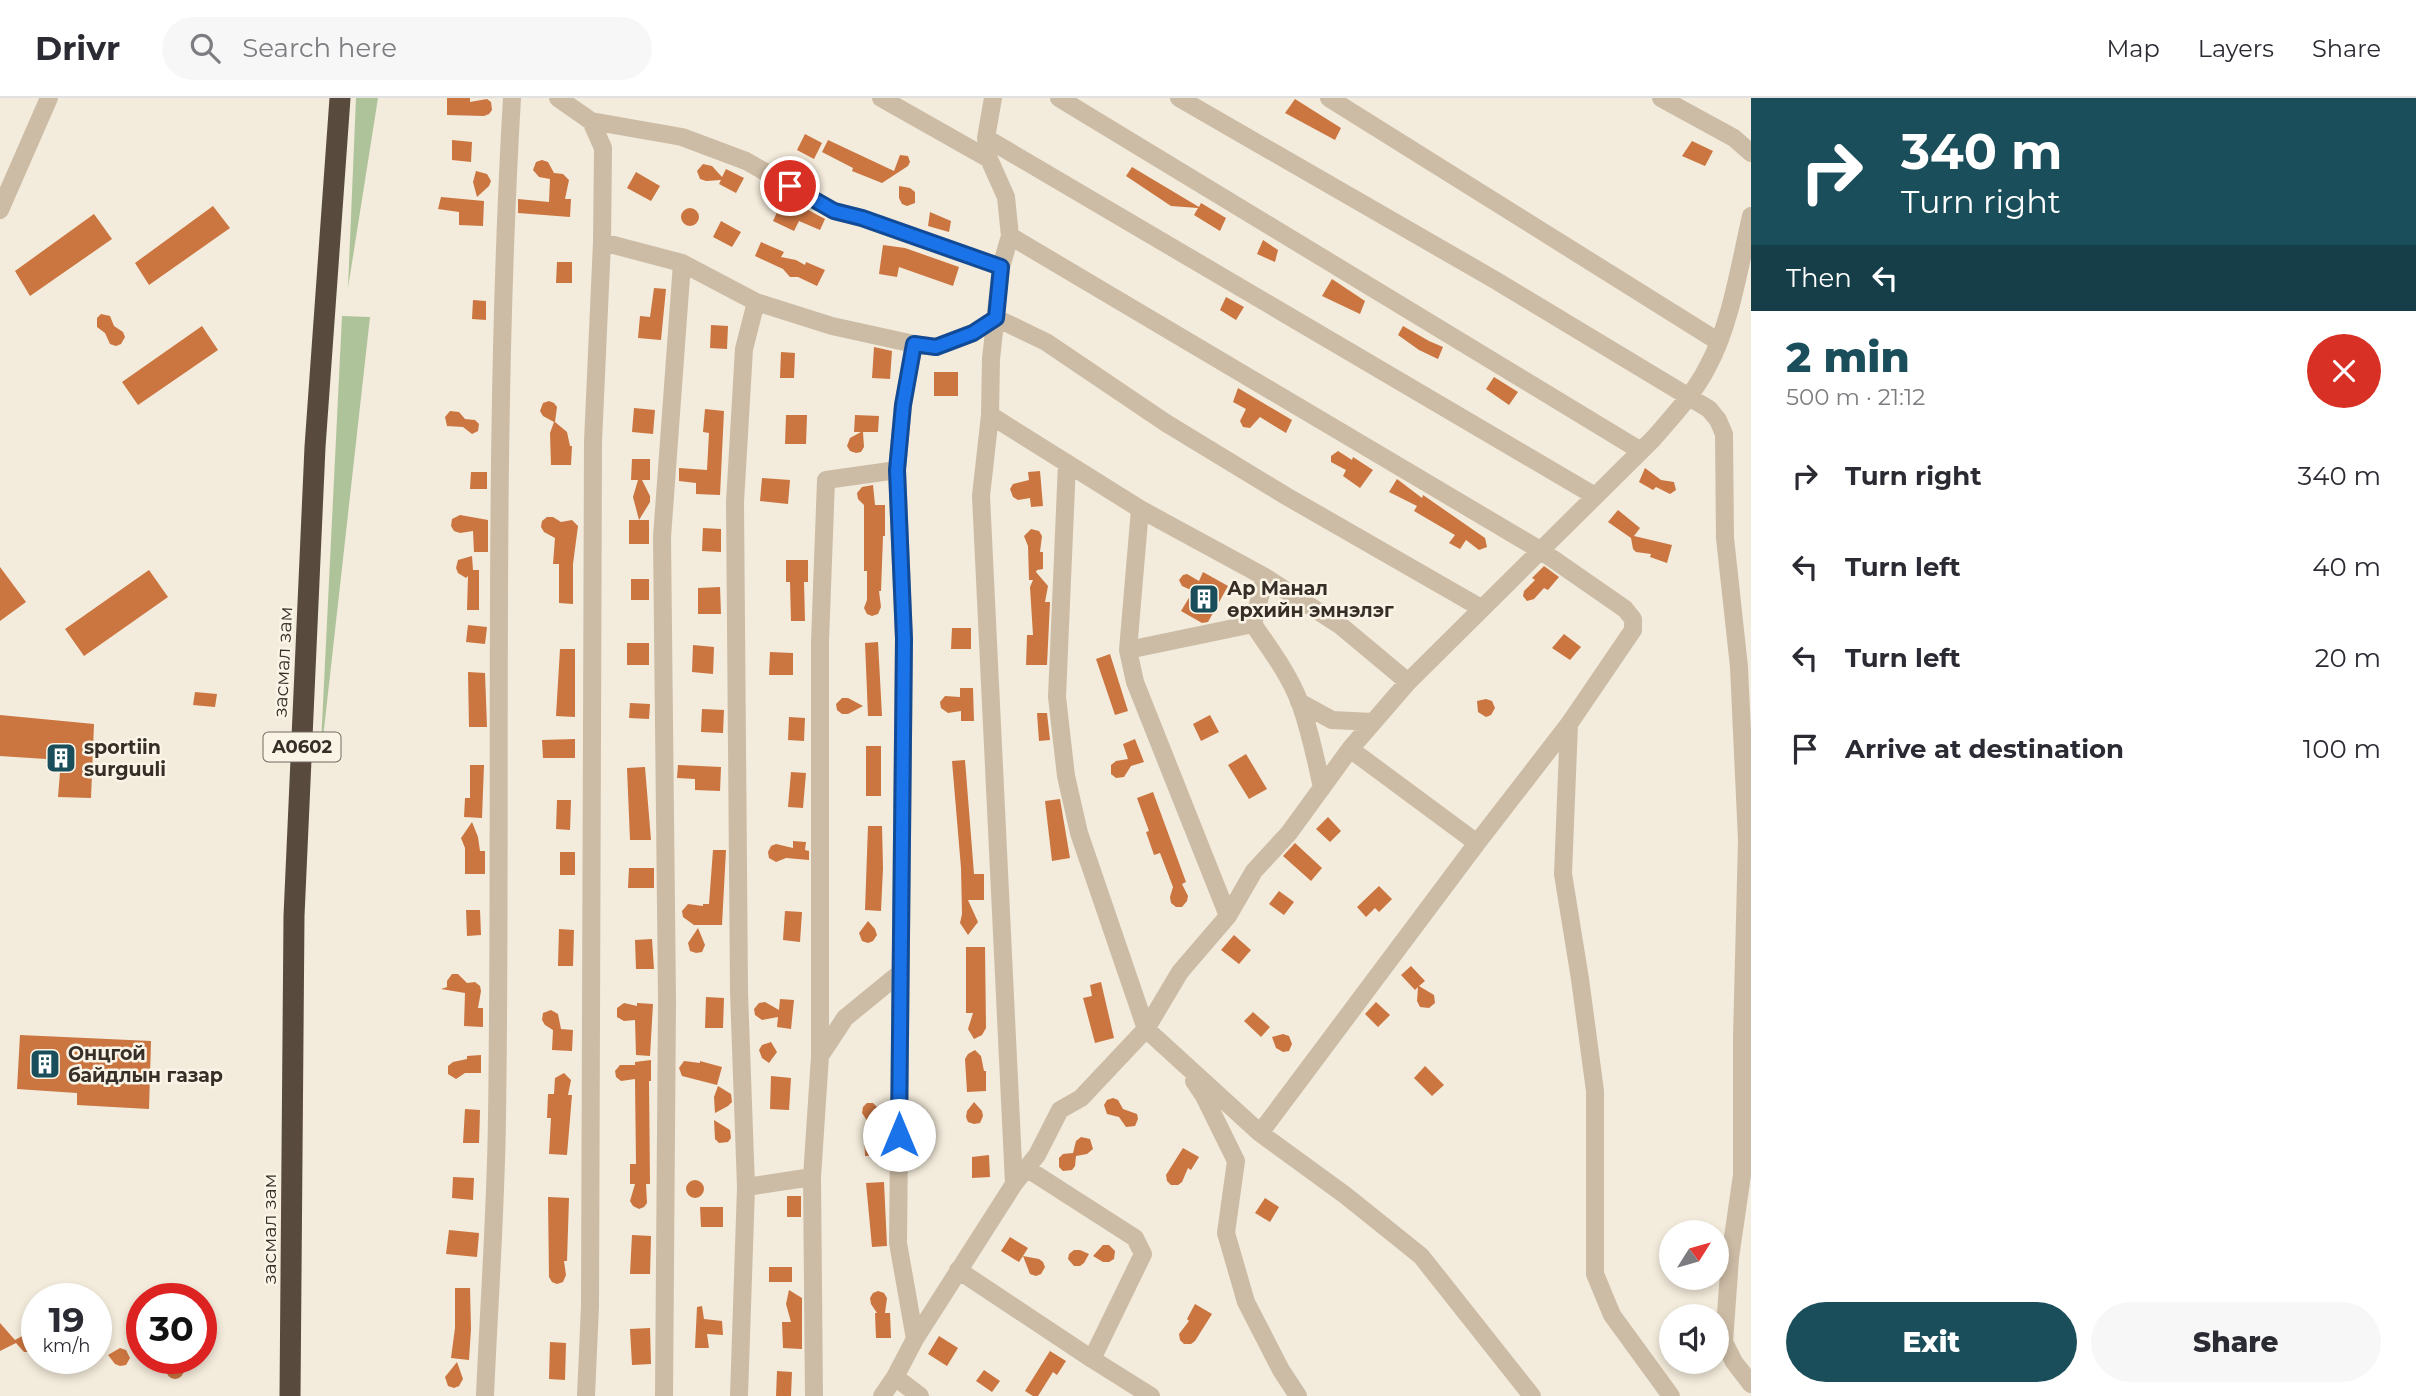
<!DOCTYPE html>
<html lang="en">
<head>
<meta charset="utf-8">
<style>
  :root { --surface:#fff; --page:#f7f7f7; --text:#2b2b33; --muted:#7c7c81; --line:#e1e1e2; --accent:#1b4e5b }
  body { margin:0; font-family:Montserrat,sans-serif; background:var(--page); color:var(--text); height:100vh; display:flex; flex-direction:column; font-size:26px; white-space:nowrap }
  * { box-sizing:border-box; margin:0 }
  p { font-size:23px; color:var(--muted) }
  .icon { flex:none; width:38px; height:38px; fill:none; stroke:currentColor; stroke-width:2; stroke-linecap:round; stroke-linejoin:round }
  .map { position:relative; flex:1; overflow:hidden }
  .panel { display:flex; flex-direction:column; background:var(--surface); width:665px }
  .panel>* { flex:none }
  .top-card { background:#1b4e5b; color:#fff; overflow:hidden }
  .needle { width:46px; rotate:53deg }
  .buttons { position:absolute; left:1659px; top:1122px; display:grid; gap:14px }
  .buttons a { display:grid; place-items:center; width:70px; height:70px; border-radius:50%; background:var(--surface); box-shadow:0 4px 10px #0003; font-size:35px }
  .speed { position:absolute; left:21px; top:1185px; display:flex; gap:14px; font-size:35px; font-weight:700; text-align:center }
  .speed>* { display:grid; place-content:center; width:91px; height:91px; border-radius:50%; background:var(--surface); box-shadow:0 4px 10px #0003; line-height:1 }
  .speed small { font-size:18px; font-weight:400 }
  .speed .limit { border:10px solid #d22; background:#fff; color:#111 }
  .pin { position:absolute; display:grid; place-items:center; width:60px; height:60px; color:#fff; margin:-30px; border:4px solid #fff; border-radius:50%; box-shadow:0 2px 7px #0007 }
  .me { position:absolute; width:77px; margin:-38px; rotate:0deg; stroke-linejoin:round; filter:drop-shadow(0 0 5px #0008) }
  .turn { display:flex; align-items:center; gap:24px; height:147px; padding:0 35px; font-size:32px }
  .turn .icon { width:91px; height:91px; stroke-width:2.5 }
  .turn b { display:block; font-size:49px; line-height:60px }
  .then { display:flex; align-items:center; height:66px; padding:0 35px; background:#0003; gap:14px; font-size:26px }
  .round { display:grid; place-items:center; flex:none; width:74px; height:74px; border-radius:37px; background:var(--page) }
  .overview { display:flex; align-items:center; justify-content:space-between; height:119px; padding:0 35px }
  h1 { font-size:42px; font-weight:800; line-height:52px; color:var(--accent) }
  .action { display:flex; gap:14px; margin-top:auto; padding:14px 35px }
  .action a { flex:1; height:80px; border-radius:42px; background:var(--accent); color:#fff; font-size:28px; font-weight:800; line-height:80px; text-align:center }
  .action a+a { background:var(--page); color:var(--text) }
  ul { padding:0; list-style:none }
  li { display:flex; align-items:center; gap:21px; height:91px; padding:0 35px }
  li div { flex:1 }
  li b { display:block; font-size:26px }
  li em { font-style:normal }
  header { display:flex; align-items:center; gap:42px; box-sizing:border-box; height:98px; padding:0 35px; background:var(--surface); border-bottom:2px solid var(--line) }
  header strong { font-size:33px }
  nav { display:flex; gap:38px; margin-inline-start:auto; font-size:24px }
  .search { width:490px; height:63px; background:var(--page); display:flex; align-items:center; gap:18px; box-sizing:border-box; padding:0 24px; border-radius:38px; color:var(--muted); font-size:26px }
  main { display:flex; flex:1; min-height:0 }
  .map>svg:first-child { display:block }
  .green { fill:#afc39a }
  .building { fill:#cb7540 }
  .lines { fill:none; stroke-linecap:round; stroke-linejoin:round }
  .minor { stroke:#ccbca6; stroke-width:18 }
  .highway { stroke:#594a3e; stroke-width:21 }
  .route-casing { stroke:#114b97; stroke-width:18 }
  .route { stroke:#1a73e8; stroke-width:12 }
  .labels { text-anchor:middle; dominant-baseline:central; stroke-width:5; stroke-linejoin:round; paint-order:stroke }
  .shield { fill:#faf4e7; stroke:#726a61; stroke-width:2 }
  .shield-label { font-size:18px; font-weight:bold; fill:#372f27 }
  .poi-label { font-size:19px; font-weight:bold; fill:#372f27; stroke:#faf4e7; text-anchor:start }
  .street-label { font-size:19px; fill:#372f27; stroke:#faf4e7 }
</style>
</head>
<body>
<header>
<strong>Drivr</strong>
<div class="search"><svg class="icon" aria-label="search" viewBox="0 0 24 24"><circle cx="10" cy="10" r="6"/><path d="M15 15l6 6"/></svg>Search here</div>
<nav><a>Map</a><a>Layers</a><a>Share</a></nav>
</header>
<main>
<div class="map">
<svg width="1751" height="1298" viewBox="0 0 1751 1298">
  <rect width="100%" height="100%" fill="#f3ebdb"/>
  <!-- green -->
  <path class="green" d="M356 0H378L348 190Z
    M342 218 370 219 320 667Z"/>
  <!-- building -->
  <path class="building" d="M447 0H470V4L487 1 491 4 492 12 489 16 484 18 447 17Z
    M1295 1 1341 30 1335 42 1285 15Z
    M805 36 822 45 814 61 797 52Z
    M452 42 472 44 471 64 452 62Z
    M828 42 894 73 900 57 908 58 910 64 908 68 882 85 852 73 853 70 822 54Z
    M1692 43 1713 53 1705 68 1682 58Z
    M542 62 548 64 554 75 563 76 569 82 565 101H571L570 119 518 115V101L549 104 550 81 539 79 533 72 536 64Z
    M703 66 712 68 722 79 726 71 744 80 736 95 719 86 721 82 706 83 700 81 697 73Z
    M1132 69 1199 109 1201 105 1226 120 1220 133 1194 117 1198 110 1171 108 1126 78Z
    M476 73 487 76 491 83 489 88 477 99 473 84Z
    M636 74 660 88 651 103 627 90Z
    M899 88 910 90 915 94V105L907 108 902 106 899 100Z
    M441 99 484 103 483 128 459 127V114L438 111Z
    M784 99 825 121 820 132 799 123 794 133 773 123Z
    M213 108 230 130 149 187 135 165Z
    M681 119a9 9 0 1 1 18 0a9 9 0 1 1-18 0Z
    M930 114 951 123 949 134 928 128Z
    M94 116 112 141 30 198 15 173Z
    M721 123 741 134 732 149 713 139Z
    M1263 142 1278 152 1275 164 1257 156Z
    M761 144 784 154 781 159 796 162 805 167 806 164 825 172 817 188 798 179H790L783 171 755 158Z
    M883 147 905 150 959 169 953 188 899 169 897 179 879 176Z
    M557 164H572V185H556Z
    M1332 181 1365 203 1360 216 1322 198Z
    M654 190 666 191 661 242 638 240 640 218 650 219Z
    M1226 199 1244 209 1236 222 1220 212Z
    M473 202 486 203V222L472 221Z
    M101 216 110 218 114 228 123 234 125 239 121 246 116 248 110 246 105 235 97 229V220Z
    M711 227 728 228 727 251 710 250Z
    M202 228 218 252 138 307 122 284Z
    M1403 228 1429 243 1443 249 1438 261 1419 252 1398 237Z
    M874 249 892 253 890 281 872 280Z
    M781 254 795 255 794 280H780Z
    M934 274H958V298H934Z
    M1494 279 1518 294 1509 307 1486 291Z
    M1238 290 1292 322 1286 335 1260 319 1250 330 1243 329 1240 323 1246 311 1233 304Z
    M549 303 554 305 557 309 555 324 567 334 570 348H572L571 367H551L550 335 554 324 543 318 540 313 543 305Z
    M634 310 655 312 653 336 632 334Z
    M705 311 724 313 720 397 696 396V385L679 383V370L707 372 709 335 703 334Z
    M450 313 459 314 465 321 475 322 479 326 478 333 472 336 463 329 447 328 445 319Z
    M786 317H807L806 346H785Z
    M855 317 879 318 878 334H863L864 349 861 354 856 355 850 353 847 348 850 340 861 334H854Z
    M1338 353 1352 362 1353 359 1373 372 1360 390 1343 378 1346 372 1331 364V358Z
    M632 361H650V382H642L650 398V404L639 422H649V446H629V422H639L633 399 638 382H631Z
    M1645 370 1661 382 1674 384 1676 392 1670 396 1656 389 1653 392 1639 384Z
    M1040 373 1043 408 1031 409 1030 400 1018 402 1013 399 1010 391 1013 386 1029 382 1028 374Z
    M471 374H487V391H470Z
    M762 380 790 382 788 406 760 403Z
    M1397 381 1422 400 1423 397 1485 440 1487 449 1479 452 1466 442 1460 451 1449 445 1455 437 1414 413 1417 408 1389 394Z
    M873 387 875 407H885V438H883L881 493H879L881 509 878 516 872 518 867 516 864 510 867 502V473H864V407L858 401 857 395 862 389Z
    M1618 412 1640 430 1634 438 1672 447 1667 465 1650 459 1651 456 1636 454 1633 451 1631 440 1608 424Z
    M460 417 488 422V454H474L473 433 460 435 454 433 451 428 452 421Z
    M547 419H553L561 424 572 422 578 428 573 466V506L559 505V466H553L555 440 544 434 541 429 542 423Z
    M703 430 721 431V454L702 453Z
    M1031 431 1039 433 1042 438 1040 454H1043V471L1037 472 1036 474 1048 488 1045 504H1050L1047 567H1026L1027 537H1033L1030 489 1033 482H1029L1028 448 1024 438Z
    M472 458 473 472H479V512H467L468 478 466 480 458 475 456 470 458 462Z
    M786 462H808V484H804L805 523H791L790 484H786Z
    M1544 468 1559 479 1548 492 1544 490 1534 501 1527 503 1523 498 1524 493 1535 482 1532 480Z
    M0 469 26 504 0 523Z
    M149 472 168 499 84 558 65 531Z
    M1203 474 1228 488 1208 524 1202 525 1181 513 1193 493 1182 488 1179 482 1183 477 1187 476 1199 483Z
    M631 481H649V502H631Z
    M720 489 721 516H698V490Z
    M468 527 487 529 485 546 466 544Z
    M952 530H971V551H951Z
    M1564 536 1581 549 1570 562 1552 550Z
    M878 544 882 618H868L865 545Z
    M627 545H649V567H627Z
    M693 547 714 549 713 576 692 574Z
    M560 551H575V619L556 618Z
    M770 554 793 555V577H769Z
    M1110 556 1128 613 1115 617 1096 561Z
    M468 574 485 575 487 629H469Z
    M960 590H973L974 623H961V613L948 615 941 610 940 604 945 598 960 599Z
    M195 594 217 596 215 609 193 607Z
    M842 600H848L863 608 848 616H842L837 612 836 606Z
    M1486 601 1492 603 1495 610 1491 617 1486 619 1478 614 1477 603Z
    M630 605 650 606 649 621 629 620Z
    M702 611 724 612 723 635 701 634Z
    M1037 615H1047L1050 642 1039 643Z
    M0 617 94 626 91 700 58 699 61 662 0 658Z
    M1210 617 1219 634 1201 643 1193 626Z
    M789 619 805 620 804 643 788 642Z
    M575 641V660H543L542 642Z
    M1135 641 1144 664 1131 668 1124 679 1116 680 1111 676V667L1116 663 1128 661 1123 646Z
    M866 648H881V698H866Z
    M1246 656 1267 691 1249 701 1228 667Z
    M965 662 974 776H984V802H968L978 824 968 837 960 825 962 816 961 770 952 663Z
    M470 667H484L482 720 464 719 465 700H470Z
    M678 667 721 669 720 693 695 692V681L677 680Z
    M645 669 651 742H630L627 670Z
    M791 674 806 675 803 710 788 709Z
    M1153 694 1186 784 1182 786 1188 798 1187 803 1182 809H1176L1171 805 1170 799 1173 789 1160 755 1154 757 1146 734 1149 733 1137 700Z
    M1060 701 1070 760 1052 763 1045 703Z
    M557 702H571L570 732 556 731Z
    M1328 719 1341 733 1330 744 1316 731Z
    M472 724 478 739 480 753H485V776H465V750L461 740Z
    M868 728H882L883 770 881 813 865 812Z
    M793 743 806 744 805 752 809 753V762L786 760 776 764 769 760 768 754 771 748 776 746 793 750Z
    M1295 745 1322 770 1311 783 1283 758Z
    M713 752H726L722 827H694L683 819 682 813 688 806 703 808V806H709Z
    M560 754H575V777H560Z
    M629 770H654V790H628Z
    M1379 788 1392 801 1379 814 1375 810 1366 819 1357 809Z
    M1279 793 1294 804 1284 817 1269 806Z
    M466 812H480L481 837 467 838Z
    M785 813 802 814 800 844 783 842Z
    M868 823 875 831 877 837 873 843 868 845 862 843 859 835Z
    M698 830 705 847 702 854 696 855 690 853 688 845Z
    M559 831 574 832 573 868H558Z
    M1234 837 1251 852 1239 866 1221 852Z
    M652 841 654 871H636L635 842Z
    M966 849H985L986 930 982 937 974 941 968 931 973 915H966Z
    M1411 868 1425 883 1419 888 1434 897 1435 905 1429 910 1420 909 1417 903 1418 889 1415 892 1401 877Z
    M452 876H458L467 885 475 884 480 888 481 893 478 910H483V929L464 928 465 895 441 891 447 889V883Z
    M1101 884 1114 940 1095 945 1083 900 1092 898 1090 887Z
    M706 899 724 900 723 930H705Z
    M780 901 794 902 791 931 777 929 778 919 762 922 755 917 754 911 759 905 765 904 779 912Z
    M1376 904 1390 917 1378 929 1365 916Z
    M624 905 637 908V905L653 906 650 958 636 957 635 922 624 923 617 919V910Z
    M551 912 558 916 561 931 573 932 572 953 552 952 553 932 545 927 542 922 543 915Z
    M1253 914 1270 929 1261 939 1244 923Z
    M1283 936 1289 938 1292 946 1289 953 1283 954 1276 950 1272 939Z
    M20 937 151 943 149 1011 77 1007V995L17 991Z
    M771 944 777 954 769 965 762 960 759 952 762 947Z
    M975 952 981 958 984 973H986V993L967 994 965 961 968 956Z
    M481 957V975H465L456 981 448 976V968L453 964 467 961V958Z
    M651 962V983H649L650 1086H646L647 1105 644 1109 639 1111 633 1108 630 1103 635 1086H630V1066H636L635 981 621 983 616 979 615 973 620 967H635V964Z
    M684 963 700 965V963L722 969 717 987 682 978 679 970Z
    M1425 968 1444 987 1432 998 1414 980Z
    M564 975 571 982 568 997H572L567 1057 549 1056 551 1020H547L548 996H554L555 980Z
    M771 978 791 980 789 1012 770 1011Z
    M718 988 731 996 732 1004 728 1008 715 1015 714 999Z
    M1113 1000 1118 1002 1123 1011 1137 1016 1138 1021 1135 1028 1126 1029 1119 1019 1107 1016 1104 1007 1107 1002Z
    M974 1004 982 1013 983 1018 980 1025 974 1026 968 1024 966 1019 967 1013Z
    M867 1005H873L879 1011 872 1030 862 1015 863 1009Z
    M465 1011 480 1012 479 1045H463Z
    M714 1022 730 1032 731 1040 728 1044 719 1045 715 1041Z
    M874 1034H881L883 1057 865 1058 864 1035Z
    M1081 1039 1090 1041 1093 1051 1087 1056 1076 1058 1075 1068 1072 1072 1063 1073 1059 1069V1060L1063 1056 1073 1055 1076 1043Z
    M1183 1050 1199 1059 1191 1072 1188 1070 1182 1084 1178 1087H1171L1167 1083 1166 1077Z
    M989 1057 990 1079 972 1080V1059Z
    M453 1079 474 1080 473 1102 452 1100Z
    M686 1091a9 9 0 1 1 18 0a9 9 0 1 1-18 0Z
    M884 1084 887 1148 872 1149 866 1085Z
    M787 1098H801V1119H787Z
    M548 1099 569 1100 567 1163H564L566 1177 563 1184 557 1186 552 1184 549 1179Z
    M1265 1100 1279 1109 1270 1124 1255 1115Z
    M700 1109H723V1129H701Z
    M449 1132 479 1135 477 1159 446 1156Z
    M632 1137 651 1138 650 1176H630Z
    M1010 1139 1028 1150 1023 1158 1039 1161 1043 1164 1045 1169 1041 1176 1036 1178 1030 1176 1023 1158 1019 1164 1001 1153Z
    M1103 1147H1109L1115 1153 1114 1161 1109 1164H1103L1093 1158Z
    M1074 1152H1080L1089 1156 1084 1165 1080 1168H1074L1068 1161 1069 1156Z
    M769 1169H792V1184H769Z
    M455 1190H470L471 1231 469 1262 451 1260 455 1230Z
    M789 1192 802 1200V1251L783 1250 782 1224H791L786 1206Z
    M878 1193 884 1195 887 1200 885 1215H890L891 1240H876L875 1215H877L871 1206 870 1200 873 1195Z
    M1195 1206 1212 1216 1195 1243 1191 1246H1184L1180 1242 1179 1236 1189 1223 1187 1221Z
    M702 1208 704 1221 722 1223 723 1237 707 1236 709 1250H695L697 1209Z
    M0 1225 15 1242 24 1237 33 1238 36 1246 34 1251 30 1254H24L16 1245 0 1253Z
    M650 1230 651 1266 632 1267 630 1231Z
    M939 1238 958 1250 947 1268 928 1256Z
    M550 1244 566 1245 565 1282 549 1281Z
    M120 1250 126 1252 130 1260 126 1267 120 1268 115 1266 108 1257Z
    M1050 1253 1066 1263 1057 1277 1053 1274 1038 1298H1033L1025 1293Z
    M166 1272a9 9 0 1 1 18 0a9 9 0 1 1-18 0Z
    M457 1264 463 1281 459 1288 454 1290 448 1288 445 1279Z
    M984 1272 1000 1283 992 1294 976 1283Z
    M777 1273 792 1274 791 1298H776Z"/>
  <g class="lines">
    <!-- minor -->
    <path class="minor" d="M558 0 591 23 682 39 746 63 834 113 862 120 1001 169
      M881 0 989 61
      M993 0 986 40 989 61 1006 99 1010 138 1001 169 991 261 990 317 981 398 1014 1086
      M1059 0 1641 353
      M1179 0 1495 182 1709 311 1718 322 1724 336 1725 440 1739 569 1747 742 1742 940V1077L1730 1160 1724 1244 1734 1264 1751 1286
      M1329 0 1719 244
      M1661 0 1734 40 1751 55
      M986 40 1595 398
      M0 112 49 0
      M1010 138 1540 452 1625 511 1633 521V532L1569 626 1477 745 1260 1035
      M602 144 682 165 756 204 832 228 914 246 936 249 973 235 996 220 1046 244 1166 325 1286 398 1481 510
      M914 246 903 307 897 372 904 541 898 1145 915 1241
      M990 317 1140 411 1265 479 1341 528 1408 584
      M1067 365 1057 599 1066 678 1079 735 1146 931 1260 1035 1345 1097 1421 1158 1532 1298
      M1140 411 1128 552 1135 584 1228 818
      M1265 479 1253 526C1270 551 1289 576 1300 605 1310 633 1316 661 1322 690
      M1128 552 1253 526
      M1299 604 1332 622 1373 624
      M1569 626 1563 776 1580 881 1595 993V1176L1612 1217 1671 1298
      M1350 651 1477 745
      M820 958 845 920 900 875
      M1194 983 1204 998 1236 1063 1226 1135 1246 1204 1281 1272 1298 1298
      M1026 1070 1135 1140 1143 1156 1092 1261 1151 1298
      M746 1089 812 1079
      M958 1172 1092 1261
      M895 1279 920 1298
      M485 1298C489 1205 496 1111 497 1018 502 679 492 339 512 0
      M586 1298 590 1208 593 344 602 144 603 50 591 23
      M664 1298 667 902 662 439 682 165
      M739 1298 746 1089 739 894 735 404 744 251 756 204
      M814 1298 812 1079 820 958V544L826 382 897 372
      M882 1298 895 1279 915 1241 1014 1086 1037 1057 1060 1012 1081 1000 1146 931 1180 874 1228 818 1254 773 1289 735 1350 651 1408 584 1653 341C1673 318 1694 296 1708 268 1731 226 1740 165 1751 118"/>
    <!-- highway -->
    <path class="highway" d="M290 1298 294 818 315 349 340 0"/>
  </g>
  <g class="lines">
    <!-- route casing -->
    <g class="route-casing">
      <path id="route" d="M790 88 834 113 862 120 1001 169 996 220 973 235 936 249 914 246 903 307 897 372 904 541 899 1037"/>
    </g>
    <!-- route -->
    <use href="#route" class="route"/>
  </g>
  <!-- icons -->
  <defs>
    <g id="building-square" transform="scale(1.575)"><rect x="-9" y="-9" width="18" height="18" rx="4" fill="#1b4e5b" stroke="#faf4e7"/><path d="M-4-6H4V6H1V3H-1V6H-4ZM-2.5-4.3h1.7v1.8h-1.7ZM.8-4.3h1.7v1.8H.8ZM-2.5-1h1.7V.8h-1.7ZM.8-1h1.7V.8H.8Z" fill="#fff"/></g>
  </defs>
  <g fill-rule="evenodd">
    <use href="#building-square" x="1204" y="501"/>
    <use href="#building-square" x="61" y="660"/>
    <use href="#building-square" x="45" y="966"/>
  </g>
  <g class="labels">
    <!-- shield labels -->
    <rect class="shield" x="263.5" y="634.5" width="77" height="29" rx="5"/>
    <g class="shield-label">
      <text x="302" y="649">A0602</text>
    </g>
    <!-- poi labels -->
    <g class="poi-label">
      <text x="1227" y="490">Ар Манал<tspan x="1227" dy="22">өрхийн эмнэлэг</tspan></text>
      <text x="84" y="649">sportiin<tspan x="84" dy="22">surguuli</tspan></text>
      <text x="68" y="955">Онцгой<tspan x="68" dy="22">байдлын газар</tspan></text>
    </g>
    <!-- street labels -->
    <g class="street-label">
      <text transform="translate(283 564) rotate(-87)">засмал зам</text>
      <text transform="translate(269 1131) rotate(-90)">засмал зам</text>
    </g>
  </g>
</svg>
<div class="buttons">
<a><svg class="needle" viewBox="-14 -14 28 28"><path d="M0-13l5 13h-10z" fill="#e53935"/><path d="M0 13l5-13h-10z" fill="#7c7c81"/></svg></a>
<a><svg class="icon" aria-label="sound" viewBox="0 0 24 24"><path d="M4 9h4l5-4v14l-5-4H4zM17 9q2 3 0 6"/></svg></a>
</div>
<div class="speed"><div>19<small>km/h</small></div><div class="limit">30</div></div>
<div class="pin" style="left:790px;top:88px;background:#d93025"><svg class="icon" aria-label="arrive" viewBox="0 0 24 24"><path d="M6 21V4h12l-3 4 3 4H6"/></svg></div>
<svg class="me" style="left:899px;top:1037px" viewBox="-20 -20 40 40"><circle r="19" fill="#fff"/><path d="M0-13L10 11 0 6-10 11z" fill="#1a73e8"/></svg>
</div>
<section class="panel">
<div class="top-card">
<div class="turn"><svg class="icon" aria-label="right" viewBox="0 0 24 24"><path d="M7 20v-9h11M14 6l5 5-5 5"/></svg><div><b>340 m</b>Turn right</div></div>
<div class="then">Then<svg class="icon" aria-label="left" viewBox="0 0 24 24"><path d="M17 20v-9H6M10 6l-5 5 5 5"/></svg></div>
</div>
<div class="overview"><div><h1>2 min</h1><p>500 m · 21:12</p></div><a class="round" style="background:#d93025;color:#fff"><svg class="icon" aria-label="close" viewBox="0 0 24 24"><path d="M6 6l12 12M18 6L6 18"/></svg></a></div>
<ul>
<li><svg class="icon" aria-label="right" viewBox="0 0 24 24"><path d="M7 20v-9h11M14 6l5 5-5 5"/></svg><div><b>Turn right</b></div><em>340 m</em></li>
<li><svg class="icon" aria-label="left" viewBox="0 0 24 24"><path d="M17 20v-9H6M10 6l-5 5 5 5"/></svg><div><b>Turn left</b></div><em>40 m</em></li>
<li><svg class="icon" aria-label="left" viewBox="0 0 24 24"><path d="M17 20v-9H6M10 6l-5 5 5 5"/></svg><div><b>Turn left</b></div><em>20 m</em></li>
<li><svg class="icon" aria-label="arrive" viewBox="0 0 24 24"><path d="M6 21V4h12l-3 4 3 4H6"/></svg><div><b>Arrive at destination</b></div><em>100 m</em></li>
</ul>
<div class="action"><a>Exit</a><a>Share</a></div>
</section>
</main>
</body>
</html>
